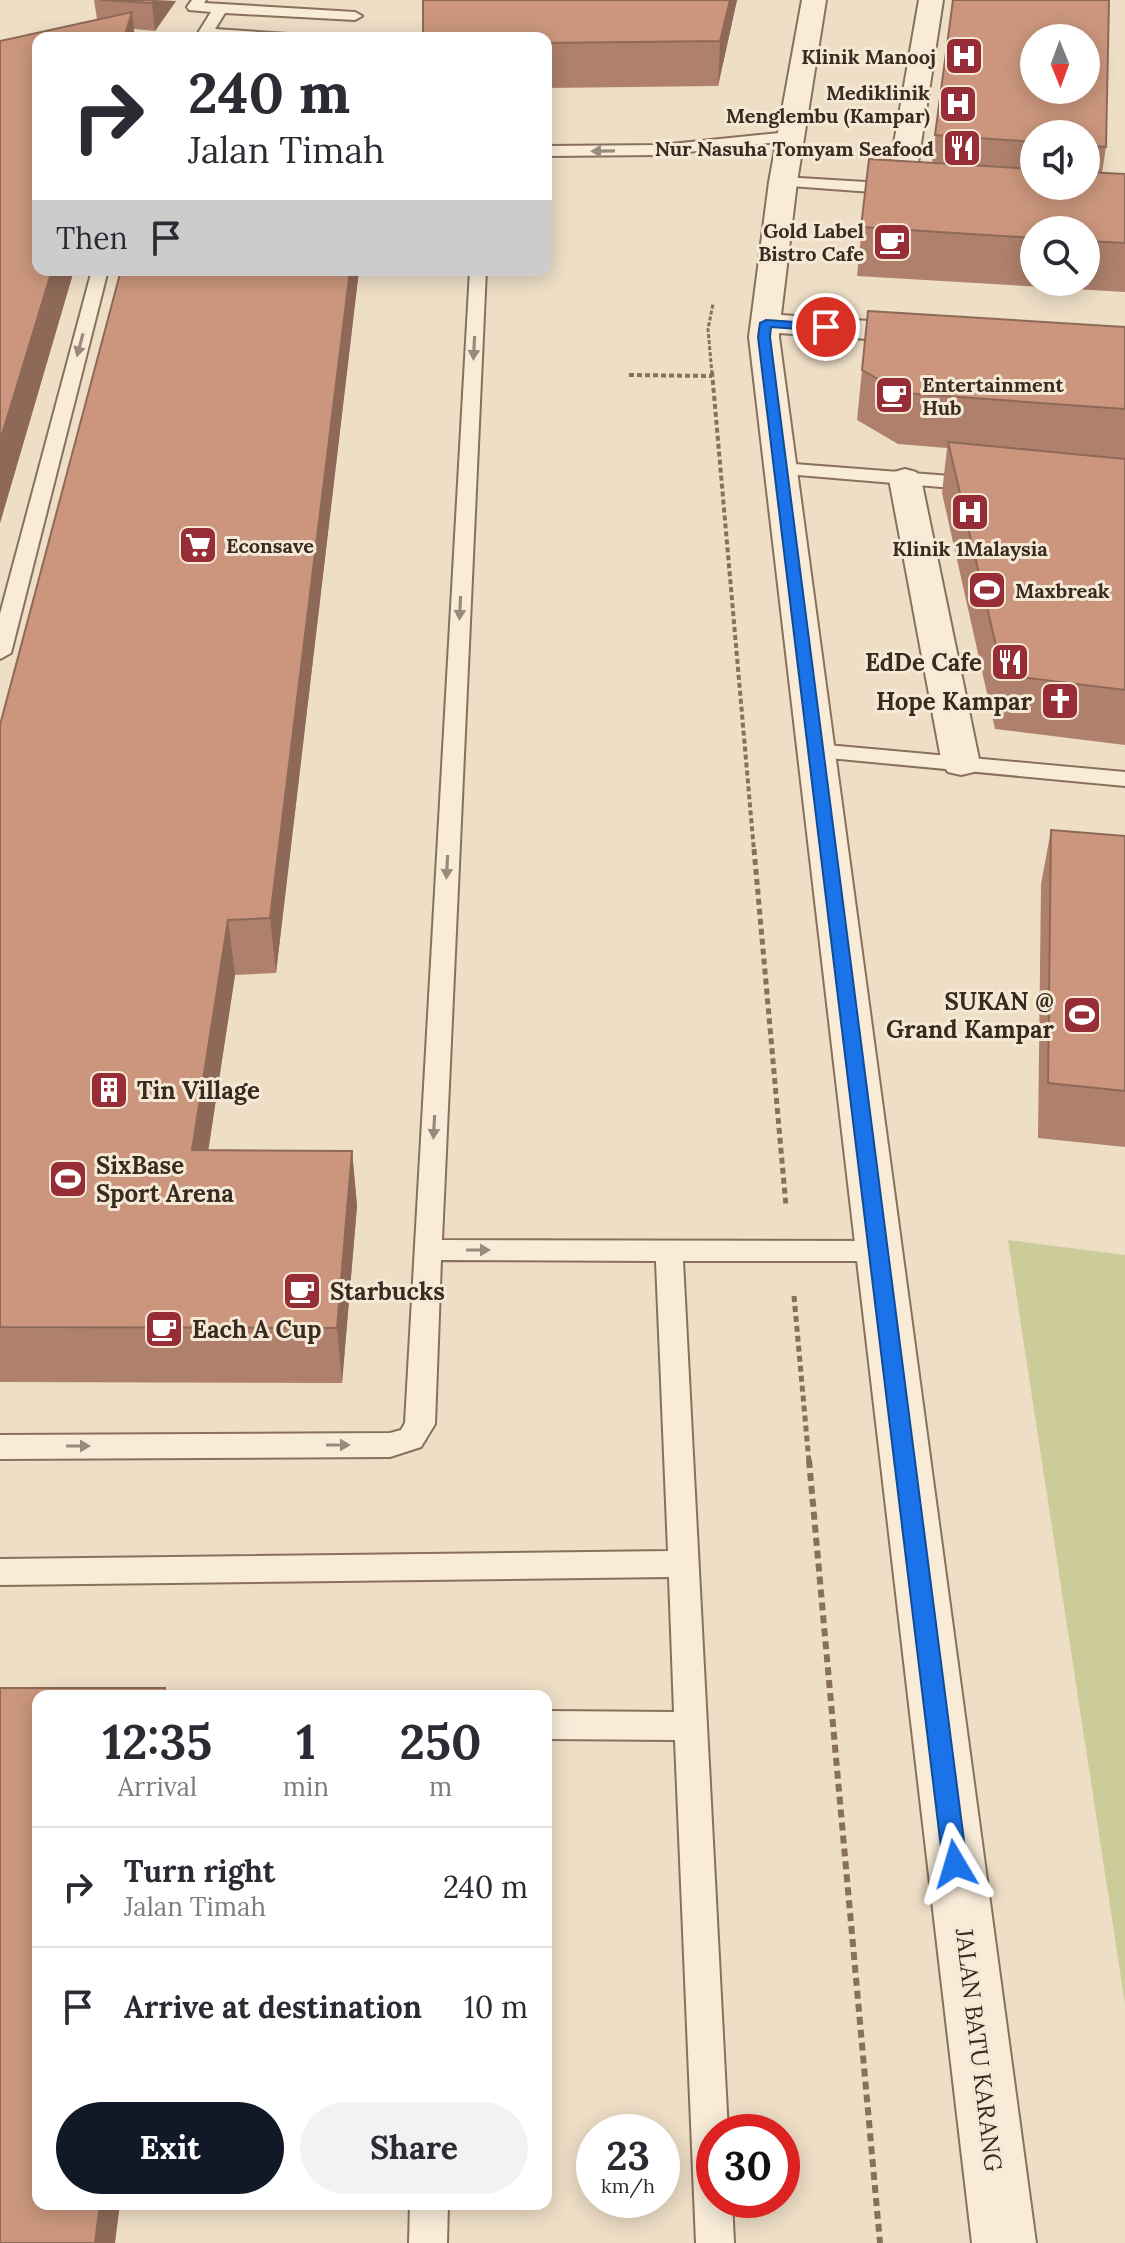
<!DOCTYPE html>
<html lang="en">
<head>
<meta charset="utf-8">
<style>
  :root { --surface:#fff; --page:#f2f2f3; --text:#2b2b33; --muted:#7c7c81; --line:#e1e1e2; --accent:#111827 }
  body { margin:0; font-family:Lora,serif; background:var(--page); color:var(--text); height:100vh; display:flex; flex-direction:column; font-size:30px; white-space:nowrap }
  * { box-sizing:border-box; margin:0 }
  p { font-size:26px; color:var(--muted) }
  .icon { flex:none; width:44px; height:44px; fill:none; stroke:currentColor; stroke-width:2; stroke-linecap:round; stroke-linejoin:round }
  .map { position:relative; flex:1; overflow:hidden }
  .panel { position:absolute; left:32px; top:1690px; width:520px; height:520px; display:flex; flex-direction:column; background:var(--surface); border-radius:16px; box-shadow:0 4px 20px #0003 }
  .panel>* { flex:none }
  .top-card { position:absolute; left:32px; top:32px; width:520px; height:244px; border-radius:16px; box-shadow:0 4px 20px #0003; background:#fff; color:var(--text); overflow:hidden }
  .needle { width:52px; rotate:179deg }
  .tools { position:absolute; left:1020px; top:24px; display:grid; gap:16px }
  .tools a { display:grid; place-items:center; width:80px; height:80px; border-radius:50%; background:var(--surface); box-shadow:0 4px 20px #0003; font-size:40px }
  .speed { position:absolute; left:576px; top:2114px; display:flex; gap:16px; font-size:40px; font-weight:700; text-align:center }
  .speed>* { display:grid; place-content:center; width:104px; height:104px; border-radius:50%; background:var(--surface); box-shadow:0 4px 20px #0003; line-height:1 }
  .speed small { font-size:20px; font-weight:400 }
  .speed .limit { border:12px solid #d22; background:#fff; color:#111 }
  .pin { position:absolute; display:grid; place-items:center; width:68px; height:68px; color:#fff; margin:-34px; border:4px solid #fff; border-radius:50%; box-shadow:0 2px 8px #0007 }
  .me { position:absolute; width:88px; margin:-44px; rotate:353deg; stroke-linejoin:round; filter:drop-shadow(0 0 6px #0008) }
  .turn { display:flex; align-items:center; gap:28px; height:168px; padding:0 24px; font-size:36px }
  .turn .icon { width:104px; height:104px; stroke-width:2.5 }
  .turn b { display:block; font-size:56px; line-height:68px }
  .then { display:flex; align-items:center; height:76px; padding:0 24px; background:#0003; gap:16px; font-size:30px }
  .eta { display:flex; justify-content:space-evenly; align-items:center; height:136px; text-align:center }
  .eta b { font-size:48px; font-weight:700; line-height:56px }
  .button { display:flex; gap:16px; margin-top:auto; padding:16px 24px }
  .button a { flex:1; height:92px; border-radius:48px; background:var(--accent); color:#fff; font-size:32px; font-weight:700; line-height:92px; text-align:center }
  .button a+a { background:var(--page); color:var(--text) }
  ul { padding:0; list-style:none }
  li { display:flex; align-items:center; gap:24px; height:120px; padding:0 24px; border-top:2px solid var(--line) }
  li div { flex:1 }
  li b { display:block; font-size:30px }
  li em { font-style:normal }
  .map>svg:first-child { display:block }
  .green { fill:#cbcc9a }
  .lines { fill:none; stroke-linecap:round; stroke-linejoin:round }
  .lane-casing { stroke:#89705c; stroke-width:4 }
  .street-casing { stroke:#89705c; stroke-width:4 }
  .path-far3 { stroke:#89705c; stroke-width:3; stroke-dasharray:4 2; stroke-linecap:butt }
  .path-far2 { stroke:#89705c; stroke-width:4; stroke-dasharray:5 3; stroke-linecap:butt }
  .path-far1 { stroke:#89705c; stroke-width:5; stroke-dasharray:6 4; stroke-linecap:butt }
  .path { stroke:#89705c; stroke-width:6; stroke-dasharray:8 5; stroke-linecap:butt }
  .lane { fill:#f8ecd9; fill-rule:evenodd }
  .street { fill:#f8ecd9; fill-rule:evenodd }
  .wall { fill:#af816c; fill-rule:evenodd }
  .shaded-wall { fill:#8e6958 }
  .building { fill:#cb967d; stroke:#8e6958; stroke-width:2; fill-rule:evenodd }
  .oneway { fill:#988b7c }
  .route { fill:#1a73e8; stroke:#114b97; stroke-width:2 }
  .labels { text-anchor:middle; dominant-baseline:central; stroke-width:6; stroke-linejoin:round; paint-order:stroke }
  .far-poi-label { font-size:20px; font-weight:bold; fill:#392a1f; stroke:#f5e9d5; text-anchor:end }
  .poi-label { font-size:24px; font-weight:bold; fill:#392a1f; stroke:#f5e9d5; text-anchor:start }
  .street-label { font-size:24px; fill:#392a1f; stroke:#f5e9d5 }
</style>
</head>
<body>
<div class="map">
<svg width="1125" height="2243" viewBox="0 0 1125 2243">
  <rect width="100%" height="100%" fill="#eedec6"/>
  <!-- green -->
  <path class="green" d="M1008 1240 1125 1255V2004Z"/>
  <g class="lines">
    <!-- lane casing -->
    <g class="lane-casing">
      <path id="lane" d="M192 0H206L204 3 355 12 362 16 355 20 225 13 215 29 288 34 295 38 205 37 198 33 211 12 189 10 187 7Z
        M790 132 798 137 796 140 661 155 546 156V146L661 145Z
        M783 177 899 184 907 189 899 194 777 185V179Z
        M92 270H108L11 653 0 659V614Z
        M470 270H486L442 1240 880 1241 890 1244 894 1251 890 1258 880 1261H683L728 2132H714V2200H732L734 2243H696L675 1740 546 1739V1711L674 1712 669 1577 0 1585V1559L668 1551 656 1261 441 1260 435 1424 421 1447 390 1457 0 1459V1435L390 1433 401 1430 405 1423Z
        M781 463 977 478 987 484 977 490 774 473 771 469Z
        M816 744 1125 772V786L808 756 805 751Z
        M410 2204H448L447 2243H409Z"/>
    </g>
    <!-- street casing -->
    <g class="street-casing">
      <path id="street" d="M802 0H826L797 182 781 315 927 325 938 328 942 334 938 340 927 343 779 333V337L1036 2243H972L749 337 769 182Z
        M919 0H943L914 189 910 195H890L886 189Z
        M905 469 916 472 921 479 980 764 974 772 961 775 948 772 942 764 889 479 894 472Z"/>
    </g>
    <!-- path-far3 -->
    <path class="path-far3" d="M712 374 708 329 713 304"/>
    <!-- path-far2 -->
    <path class="path-far2" d="M712 372 754 851
      M629 375 712 376"/>
    <!-- path-far1 -->
    <path class="path-far1" d="M754 849 786 1206
      M794 1296 809 1462"/>
    <!-- path -->
    <path class="path" d="M809 1460 880 2243"/>
    <!-- lane -->
    <use href="#lane" class="lane"/>
    <!-- street -->
    <use href="#street" class="street"/>
  </g>
  <!-- wall -->
  <path class="wall" d="M94 0 176 1 155 31 134 29 38 270H74L0 523V41L97 19Z
    M423 0H737L718 86 546 88V38Z
    M953 0H1109L1106 147 1102 173 1125 174V292L857 276 869 159 932 163ZM1034 38H1086V90H1034ZM1034 134H1086V186H1034ZM1034 230H1086V282H1034Z
    M121 270H359L276 973 235 975 208 1150 352 1151 357 1206 342 1383 0 1382V725Z
    M1125 327V745L995 729 942 493 947 448 898 444 857 420 862 370Z
    M1051 830 1125 836V1147L1038 1138 1041 884Z"/>
  <!-- shaded-wall -->
  <path class="shaded-wall" d="M154 0 176 1 155 31 152 3Z
    M730 0H737L718 86 720 41Z
    M132 12 135 38H124Z
    M52 270H74L0 523V441Z
    M350 270H359L276 973 270 918Z
    M228 920 235 975 200 1205 192 1150Z
    M352 1151 357 1206 342 1383 337 1328Z
    M100 2204H120L115 2243H95Z"/>
  <!-- building -->
  <path class="building" d="M100 0H154L152 3Z
    M423 0H730L720 41 546 43V38H423Z
    M953 0H1109L1106 147 1086 145V134H1034V142L935 135ZM1034 38H1086V90H1034Z
    M132 12 124 38H38V270H52L0 441V41Z
    M869 159 1034 169V186H1086V172L1125 174V243L1086 241V230H1034V238L861 227Z
    M121 270H350L270 918 228 920 192 1150 352 1151 337 1328 0 1327V725Z
    M868 311 1125 327V409L903 393 862 370Z
    M948 442 1125 459V690L1003 675Z
    M1051 830 1125 836V1091L1048 1083Z
    M0 1688H165L164 1696H38V2204H100L95 2243H0Z"/>
  <!-- one-way arrows -->
  <defs><path id="oneway-solid" d="M-6-.8H1V-3.2L6.5 0L1 3.2V.8H-6Z" transform="scale(2)"/></defs>
  <g class="oneway">
    <use href="#oneway-solid" transform="translate(603 151) rotate(179)"/>
    <use href="#oneway-solid" transform="translate(80 345) rotate(105)"/>
    <use href="#oneway-solid" transform="translate(474 348) rotate(93)"/>
    <use href="#oneway-solid" transform="translate(460 608) rotate(93)"/>
    <use href="#oneway-solid" transform="translate(447 867) rotate(93)"/>
    <use href="#oneway-solid" transform="translate(434 1127) rotate(93)"/>
    <use href="#oneway-solid" transform="translate(478 1250)"/>
    <use href="#oneway-solid" transform="translate(338 1445)"/>
    <use href="#oneway-solid" transform="translate(78 1446)"/>
  </g>
  <!-- route -->
  <path class="route" d="M766 320 826 324 832 327 826 331 771 327 770 337 967 1864 963 1871 955 1875 946 1871 943 1864 758 337 760 323Z"/>
  <!-- icons -->
  <defs>
    <g id="hospital-square" transform="scale(2)"><rect x="-9" y="-9" width="18" height="18" rx="4" fill="#972d37" stroke="#f5e9d5"/><path d="M-5-5h3v3.5h4V-5h3V5h-3V1.5h-4V5h-3Z" fill="#fff"/></g>
    <g id="restaurant-square" transform="scale(2)"><rect x="-9" y="-9" width="18" height="18" rx="4" fill="#972d37" stroke="#f5e9d5"/><path d="M-5-6h1v4h1v-4h1v4h1v-4h1v5L-1.5 .5V6h-2V.5L-5-1ZM5-6V6H3V1.5H1.5Q1.5-4 5-6Z" fill="#fff"/></g>
    <g id="cafe-square" transform="scale(2)"><rect x="-9" y="-9" width="18" height="18" rx="4" fill="#972d37" stroke="#f5e9d5"/><path d="M-5.5-4.5H6V0H3Q3 3.5 0 3.5H-2.5Q-5.5 3.5-5.5 0ZM3-3.2v2h1.7v-2ZM-6 4.5H4V6H-6Z" fill="#fff"/></g>
    <g id="supermarket-square" transform="scale(2)"><rect x="-9" y="-9" width="18" height="18" rx="4" fill="#972d37" stroke="#f5e9d5"/><path d="M-6-5.5h2.5l.6 2H6L4.5 2H-2.5L-4.4-4H-6ZM-1.5 3.2a1.3 1.3 0 1 0 .1 0ZM3 3.2a1.3 1.3 0 1 0 .1 0Z" fill="#fff"/></g>
    <g id="stadium-square" transform="scale(2)"><rect x="-9" y="-9" width="18" height="18" rx="4" fill="#972d37" stroke="#f5e9d5"/><path d="M0-5a6.5 5 0 1 0 0 10a6.5 5 0 1 0 0-10ZM-3.5-1.8h7v3.6h-7Z" fill="#fff"/></g>
    <g id="church-square" transform="scale(2)"><rect x="-9" y="-9" width="18" height="18" rx="4" fill="#972d37" stroke="#f5e9d5"/><path d="M-1.2-6h2.4v3.5h3.3v2.4h-3.3V6h-2.4V-.1h-3.3v-2.4h3.3Z" fill="#fff"/></g>
    <g id="building-square" transform="scale(2)"><rect x="-9" y="-9" width="18" height="18" rx="4" fill="#972d37" stroke="#f5e9d5"/><path d="M-4-6H4V6H1V3H-1V6H-4ZM-2.5-4.3h1.7v1.8h-1.7ZM.8-4.3h1.7v1.8H.8ZM-2.5-1h1.7V.8h-1.7ZM.8-1h1.7V.8H.8Z" fill="#fff"/></g>
  </defs>
  <g fill-rule="evenodd">
    <use href="#hospital-square" x="964" y="56"/>
    <use href="#hospital-square" x="958" y="104"/>
    <use href="#restaurant-square" x="962" y="148"/>
    <use href="#cafe-square" x="892" y="242"/>
    <use href="#cafe-square" x="894" y="395"/>
    <use href="#hospital-square" x="970" y="512"/>
    <use href="#supermarket-square" x="198" y="545"/>
    <use href="#stadium-square" x="987" y="590"/>
    <use href="#restaurant-square" x="1010" y="662"/>
    <use href="#church-square" x="1060" y="701"/>
    <use href="#stadium-square" x="1082" y="1015"/>
    <use href="#building-square" x="109" y="1090"/>
    <use href="#stadium-square" x="68" y="1179"/>
    <use href="#cafe-square" x="302" y="1291"/>
    <use href="#cafe-square" x="164" y="1329"/>
  </g>
  <g class="labels">
    <!-- far-poi labels -->
    <g class="far-poi-label">
      <text x="936" y="56">Klinik Manooj</text>
      <text x="930" y="92">Mediklinik<tspan x="930" dy="23">Menglembu (Kampar)</tspan></text>
      <text x="934" y="148">Nur Nasuha Tomyam Seafood</text>
      <text x="864" y="230">Gold Label<tspan x="864" dy="23">Bistro Cafe</tspan></text>
      <text x="922" y="384" text-anchor="start">Entertainment<tspan x="922" dy="23">Hub</tspan></text>
      <text x="226" y="545" text-anchor="start">Econsave</text>
      <text x="970" y="548" text-anchor="middle">Klinik 1Malaysia</text>
      <text x="1015" y="590" text-anchor="start">Maxbreak</text>
    </g>
    <!-- poi labels -->
    <g class="poi-label">
      <text x="982" y="662" text-anchor="end">EdDe Cafe</text>
      <text x="1032" y="701" text-anchor="end">Hope Kampar</text>
      <text x="1054" y="1001" text-anchor="end">SUKAN @<tspan x="1054" dy="28">Grand Kampar</tspan></text>
      <text x="137" y="1090">Tin Village</text>
      <text x="96" y="1165">SixBase<tspan x="96" dy="28">Sport Arena</tspan></text>
      <text x="330" y="1291">Starbucks</text>
      <text x="192" y="1329">Each A Cup</text>
    </g>
    <!-- street labels -->
    <g class="street-label">
      <text transform="translate(979 2050) rotate(83)">JALAN BATU KARANG</text>
    </g>
  </g>
</svg>
<div class="tools">
<a><svg class="needle" viewBox="-14 -14 28 28"><path d="M0-13l5 13h-10z" fill="#e53935"/><path d="M0 13l5-13h-10z" fill="#7c7c81"/></svg></a>
<a><svg class="icon" aria-label="sound" viewBox="0 0 24 24"><path d="M4 9h4l5-4v14l-5-4H4zM17 9q2 3 0 6"/></svg></a>
<a><svg class="icon" aria-label="search" viewBox="0 0 24 24"><circle cx="10" cy="10" r="6"/><path d="M15 15l6 6"/></svg></a>
</div>
<div class="speed"><div>23<small>km/h</small></div><div class="limit">30</div></div>
<div class="pin" style="left:826px;top:327px;background:#d93025"><svg class="icon" aria-label="arrive" viewBox="0 0 24 24"><path d="M6 21V4h12l-3 4 3 4H6"/></svg></div>
<svg class="me" style="left:955px;top:1864px" viewBox="-20 -20 40 40"><path d="M0-17L14 15 0 8-14 15z" fill="#1a73e8" stroke="#fff" stroke-width="4"/></svg>
<div class="top-card">
<div class="turn"><svg class="icon" aria-label="right" viewBox="0 0 24 24"><path d="M7 20v-9h11M14 6l5 5-5 5"/></svg><div><b>240 m</b>Jalan Timah</div></div>
<div class="then">Then<svg class="icon" aria-label="arrive" viewBox="0 0 24 24"><path d="M6 21V4h12l-3 4 3 4H6"/></svg></div>
</div>
<section class="panel">
<div class="eta">
<div><b>12:35</b><p>Arrival</p></div>
<div><b>1</b><p>min</p></div>
<div><b>250</b><p>m</p></div>
</div>
<ul>
<li><svg class="icon" aria-label="right" viewBox="0 0 24 24"><path d="M7 20v-9h11M14 6l5 5-5 5"/></svg><div><b>Turn right</b><p>Jalan Timah</p></div><em>240 m</em></li>
<li><svg class="icon" aria-label="arrive" viewBox="0 0 24 24"><path d="M6 21V4h12l-3 4 3 4H6"/></svg><div><b>Arrive at destination</b></div><em>10 m</em></li>
</ul>
<div class="button"><a>Exit</a><a>Share</a></div>
</section>
</div>
</body>
</html>
